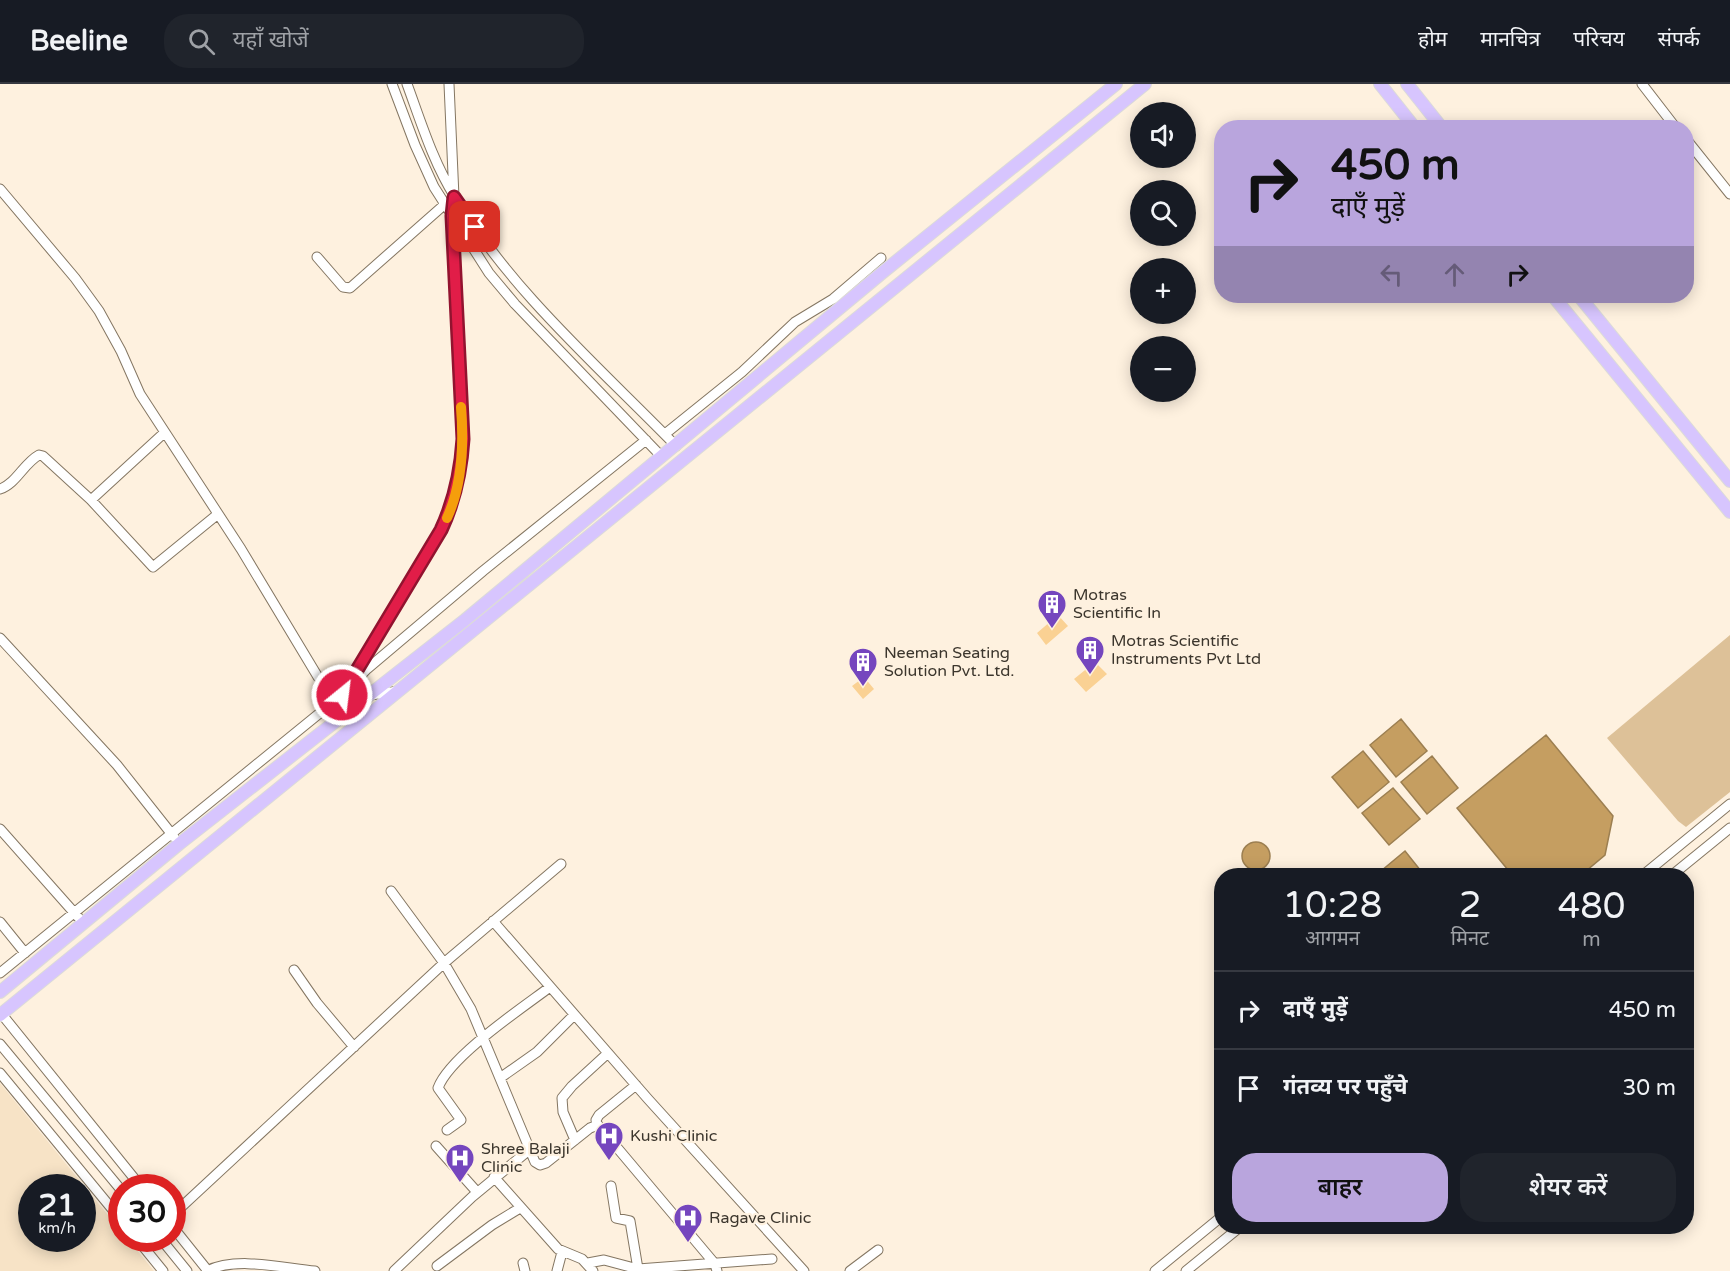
<!DOCTYPE html>
<html lang="hi">
<head>
<meta charset="utf-8">
<style>
  :root { --surface:#171b24; --page:#20242c; --text:#f1f3f6; --muted:#9ea1a6; --line:#363941; --accent:#b9a5dd }
  body { margin:0; font-family:"Varela Round","Noto Sans Devanagari",sans-serif; background:var(--page); color:var(--text); height:100vh; display:flex; flex-direction:column; font-size:22px; white-space:nowrap }
  * { box-sizing:border-box; margin:0 }
  p { font-size:20px; color:var(--muted) }
  .icon { flex:none; width:33px; height:33px; fill:none; stroke:currentColor; stroke-width:2; stroke-linecap:round; stroke-linejoin:round }
  .map { position:relative; flex:1; overflow:hidden }
  .panel { position:absolute; left:1214px; top:784px; width:480px; height:366px; display:flex; flex-direction:column; background:var(--surface); border-radius:24px; box-shadow:0 3px 15px #0003 }
  .panel>* { flex:none }
  .top-card { position:absolute; left:1214px; top:36px; width:480px; height:183px; border-radius:24px; box-shadow:0 3px 15px #0003; background:#b9a5dd; color:#111; overflow:hidden }
  .tools { position:absolute; left:1130px; top:18px; display:grid; gap:12px }
  .tools a { display:grid; place-items:center; width:66px; height:66px; border-radius:50%; background:var(--surface); box-shadow:0 3px 15px #0003; font-size:30px }
  .speed { position:absolute; left:18px; top:1090px; display:flex; gap:12px; font-size:30px; font-weight:700; text-align:center }
  .speed>* { display:grid; place-content:center; width:78px; height:78px; border-radius:50%; background:var(--surface); box-shadow:0 3px 15px #0003; line-height:1 }
  .speed small { font-size:15px; font-weight:400 }
  .speed .limit { border:9px solid #d22; background:#fff; color:#111 }
  .pin { position:absolute; display:grid; place-items:center; width:51px; height:51px; color:#fff; margin:-26px; border-radius:12px; box-shadow:0 3px 9px #0006 }
  .me { position:absolute; width:66px; margin:-33px; rotate:29deg; stroke-linejoin:round; filter:drop-shadow(0 0 4px #0008) }
  .turn { display:flex; align-items:center; gap:21px; height:126px; padding:0 18px; font-size:27px }
  .turn .icon { width:78px; height:78px; stroke-width:2.5 }
  .turn b { display:block; font-size:42px; line-height:51px }
  .lanes { display:flex; align-items:center; height:57px; padding:0 18px; background:#0003; justify-content:center; gap:30px; direction:ltr }
  .lanes .off { opacity:.35 }
  .eta { display:flex; justify-content:space-evenly; align-items:center; height:102px; text-align:center }
  .eta b { font-size:36px; font-weight:600; line-height:42px }
  .button { display:flex; gap:12px; margin-top:auto; padding:12px 18px }
  .button a { flex:1; height:69px; border-radius:24px; background:var(--accent); color:#111; font-size:24px; font-weight:600; line-height:69px; text-align:center }
  .button a+a { background:var(--page); color:var(--text) }
  ul { padding:0; list-style:none }
  li { display:flex; align-items:center; gap:18px; height:78px; padding:0 18px; border-top:2px solid var(--line) }
  li div { flex:1 }
  li b { display:block; font-size:22px }
  li em { font-style:normal }
  header { display:flex; align-items:center; gap:36px; box-sizing:border-box; height:84px; padding:0 30px; background:var(--surface); border-bottom:2px solid var(--line) }
  header strong { font-size:28px }
  nav { display:flex; gap:33px; margin-inline-start:auto; font-size:21px }
  .search { width:420px; height:54px; background:var(--page); display:flex; align-items:center; gap:15px; box-sizing:border-box; padding:0 21px; border-radius:24px; color:var(--muted); font-size:22px }
  .map>svg:first-child { display:block }
  .built { fill:#f7e3c6; fill-rule:evenodd }
  .green { fill:#ddc198 }
  .water { fill:#c59e61; stroke:#9c7f51; stroke-width:1.5 }
  .building { fill:#fad193 }
  .lines { fill:none; stroke-linecap:round; stroke-linejoin:round }
  .minor-casing { stroke:#847662; stroke-width:11 }
  .major-casing { stroke:#dcdbd9; stroke-width:14 }
  .minor { stroke:#fff; stroke-width:9 }
  .major { stroke:#d7c5fe; stroke-width:12 }
  .route-casing { stroke:#92132f; stroke-width:15 }
  .route { stroke:#e11d48; stroke-width:10 }
  .slow { stroke:#f59e0b; stroke-width:10 }
  .labels { text-anchor:middle; dominant-baseline:central; stroke-width:4.5; stroke-linejoin:round; paint-order:stroke }
  .poi-label { font-size:16px; fill:#3c362d; stroke:#fef1df; text-anchor:start }
</style>
</head>
<body>
<header>
<strong>Beeline</strong>
<div class="search"><svg class="icon" aria-label="search" viewBox="0 0 24 24"><circle cx="10" cy="10" r="6"/><path d="M15 15l6 6"/></svg>यहाँ खोजें</div>
<nav><a>होम</a><a>मानचित्र</a><a>परिचय</a><a>संपर्क</a></nav>
</header>
<div class="map">
<svg width="1730" height="1187" viewBox="0 0 1730 1187">
  <rect width="100%" height="100%" fill="#fef1df"/>
  <!-- built -->
  <path class="built" d="M0 999 121 1147 122 1155H128L154 1187H0ZM32 1104H82V1155H32Z"/>
  <!-- green -->
  <path class="green" d="M1730 551V708L1686 743 1678 737 1607 654Z"/>
  <!-- water -->
  <path class="water" d="M1401 635 1427 667 1396 693 1370 661Z
    M1546 651 1613 732 1605 771 1580 792H1513L1457 724Z
    M1363 667 1389 698 1358 724 1332 693Z
    M1432 672 1458 704 1427 730 1401 698Z
    M1393 704 1420 735 1389 761 1362 729Z
    M1242 772a14 14 0 1 1 28 0a14 14 0 1 1-28 0Z
    M1405 767 1425 792H1375Z"/>
  <!-- building -->
  <path class="building" d="M1058 531 1068 542 1046 561 1037 549Z
    M1095 578 1107 590 1086 608 1074 595Z
    M864 593 874 605 863 615 852 602Z"/>
  <g class="lines">
    <!-- minor casing -->
    <g class="minor-casing">
      <path id="minor" d="M392 0 415 61 434 103 489 189 515 220 662 373
        M407 0C421 38 433 78 455 113 511 207 600 284 676 362
        M1642 0 1676 44
        M1686 55 1730 110
        M0 105 75 194 99 227 121 267 140 310 241 465 318 593C345 621 364 611 399 607
        M317 173 343 203 350 204 444 121
        M665 350 742 288 795 238 833 215 881 174
        M0 405C16 400 24 379 39 371L43 372 91 416 153 483 218 430
        M91 416 164 349
        M0 554 117 681 174 753
        M351 596 441 446C455 416 461 387 463 355L452 132 454 113 449 0
        M0 745 78 833
        M1642 792 1730 720
        M1671 792 1730 744
        M391 807 444 879 471 925 535 1078 540 1081 546 1079 590 1044 598 1041 715 1180 717 1187
        M493 837 648 1015 804 1187
        M0 838 25 869
        M294 886 317 919 354 963
        M0 889 342 611 367 585 483 487 646 356
        M0 928 142 1104
        M0 960 122 1107
        M0 989 122 1137
        M500 994 537 968 574 931
        M597 1041 596 1036 599 1031 636 1001
        M447 1046 461 1036 438 1004C449 973 522 924 550 903
        M575 1056 563 1028 562 1014 572 1002 608 969
        M436 1062 477 1108
        M494 1093 558 1165 582 1175 593 1187
        M611 1102 616 1134 630 1137 638 1185
        M178 1126 444 879 561 780
        M172 1142 208 1187
        M137 1155 163 1187
        M161 1155 187 1187
        M523 1179 525 1187
        M588 1179 604 1176 638 1185 772 1175
        M437 1182 492 1141 520 1124
        M207 1187C236 1172 283 1184 315 1187
        M394 1187 472 1113 529 1066
        M557 1187 562 1168
        M850 1187 878 1166
        M1155 1187 1221 1133
        M1186 1187 1240 1143"/>
    </g>
    <!-- major casing -->
    <g class="major-casing">
      <path id="major" d="M1380 0 1415 44
        M1407 0 1442 44
        M1553 212 1730 428
        M1579 212 1730 397
        M0 908 179 760 465 536 883 188 1116 0
        M0 931 1145 0"/>
    </g>
    <!-- minor -->
    <use href="#minor" class="minor"/>
    <!-- major -->
    <use href="#major" class="major"/>
  </g>
  <g class="lines">
    <!-- route casing -->
    <g class="route-casing">
      <path id="route" d="M342 611 441 446C455 416 461 387 463 355L452 132 454 113 475 143"/>
    </g>
    <!-- route -->
    <use href="#route" class="route"/>
    <!-- slow -->
    <path class="slow" d="M447 434C463 399 464 360 461 323"/>
  </g>
  <!-- icons -->
  <defs>
    <g id="building-pin" transform="scale(1.5)"><path d="M0 17L-7.5 6A9.5 9.5 0 1 1 7.5 6Z" fill="#7546be" stroke="#fef1df"/><path d="M-4-6H4V6H1V3H-1V6H-4ZM-2.5-4.3h1.7v1.8h-1.7ZM.8-4.3h1.7v1.8H.8ZM-2.5-1h1.7V.8h-1.7ZM.8-1h1.7V.8H.8Z" fill="#fff"/></g>
    <g id="hospital-pin" transform="scale(1.5)"><path d="M0 17L-7.5 6A9.5 9.5 0 1 1 7.5 6Z" fill="#7546be" stroke="#fef1df"/><path d="M-5-5h3v3.5h4V-5h3V5h-3V1.5h-4V5h-3Z" fill="#fff"/></g>
  </defs>
  <g fill-rule="evenodd">
    <use href="#building-pin" x="1052" y="520"/>
    <use href="#building-pin" x="1090" y="566"/>
    <use href="#building-pin" x="863" y="578"/>
    <use href="#hospital-pin" x="609" y="1052"/>
    <use href="#hospital-pin" x="460" y="1074"/>
    <use href="#hospital-pin" x="688" y="1134"/>
  </g>
  <g class="labels">
    <!-- poi labels -->
    <g class="poi-label">
      <text x="1073" y="511">Motras<tspan x="1073" dy="18">Scientific In</tspan></text>
      <text x="1111" y="557">Motras Scientific<tspan x="1111" dy="18">Instruments Pvt Ltd</tspan></text>
      <text x="884" y="569">Neeman Seating<tspan x="884" dy="18">Solution Pvt. Ltd.</tspan></text>
      <text x="630" y="1052">Kushi Clinic</text>
      <text x="481" y="1065">Shree Balaji<tspan x="481" dy="18">Clinic</tspan></text>
      <text x="709" y="1134">Ragave Clinic</text>
    </g>
  </g>
</svg>
<div class="tools">
<a><svg class="icon" aria-label="sound" viewBox="0 0 24 24"><path d="M4 9h4l5-4v14l-5-4H4zM17 9q2 3 0 6"/></svg></a>
<a><svg class="icon" aria-label="search" viewBox="0 0 24 24"><circle cx="10" cy="10" r="6"/><path d="M15 15l6 6"/></svg></a>
<a>+</a>
<a>−</a>
</div>
<div class="speed"><div>21<small>km/h</small></div><div class="limit">30</div></div>
<div class="pin" style="left:475px;top:143px;background:#d93025"><svg class="icon" aria-label="arrive" viewBox="0 0 24 24"><path d="M6 21V4h12l-3 4 3 4H6"/></svg></div>
<svg class="me" style="left:342px;top:611px" viewBox="-20 -20 40 40"><circle r="17" fill="#e11d48" stroke="#fff" stroke-width="3"/><path d="M0-11L8 9 0 5-8 9z" fill="#fff"/></svg>
<div class="top-card">
<div class="turn"><svg class="icon" aria-label="right" viewBox="0 0 24 24"><path d="M7 20v-9h11M14 6l5 5-5 5"/></svg><div><b>450 m</b>दाएँ मुड़ें</div></div>
<div class="lanes"><svg class="icon off" aria-label="left" viewBox="0 0 24 24"><path d="M17 20v-9H6M10 6l-5 5 5 5"/></svg><svg class="icon off" aria-label="ahead" viewBox="0 0 24 24"><path d="M12 20V5M6 11l6-6 6 6"/></svg><svg class="icon" aria-label="right" viewBox="0 0 24 24"><path d="M7 20v-9h11M14 6l5 5-5 5"/></svg></div>
</div>
<section class="panel">
<div class="eta">
<div><b>10:28</b><p>आगमन</p></div>
<div><b>2</b><p>मिनट</p></div>
<div><b>480</b><p>m</p></div>
</div>
<ul>
<li><svg class="icon" aria-label="right" viewBox="0 0 24 24"><path d="M7 20v-9h11M14 6l5 5-5 5"/></svg><div><b>दाएँ मुड़ें</b></div><em>450 m</em></li>
<li><svg class="icon" aria-label="arrive" viewBox="0 0 24 24"><path d="M6 21V4h12l-3 4 3 4H6"/></svg><div><b>गंतव्य पर पहुँचे</b></div><em>30 m</em></li>
</ul>
<div class="button"><a>बाहर</a><a>शेयर करें</a></div>
</section>
</div>
</body>
</html>
